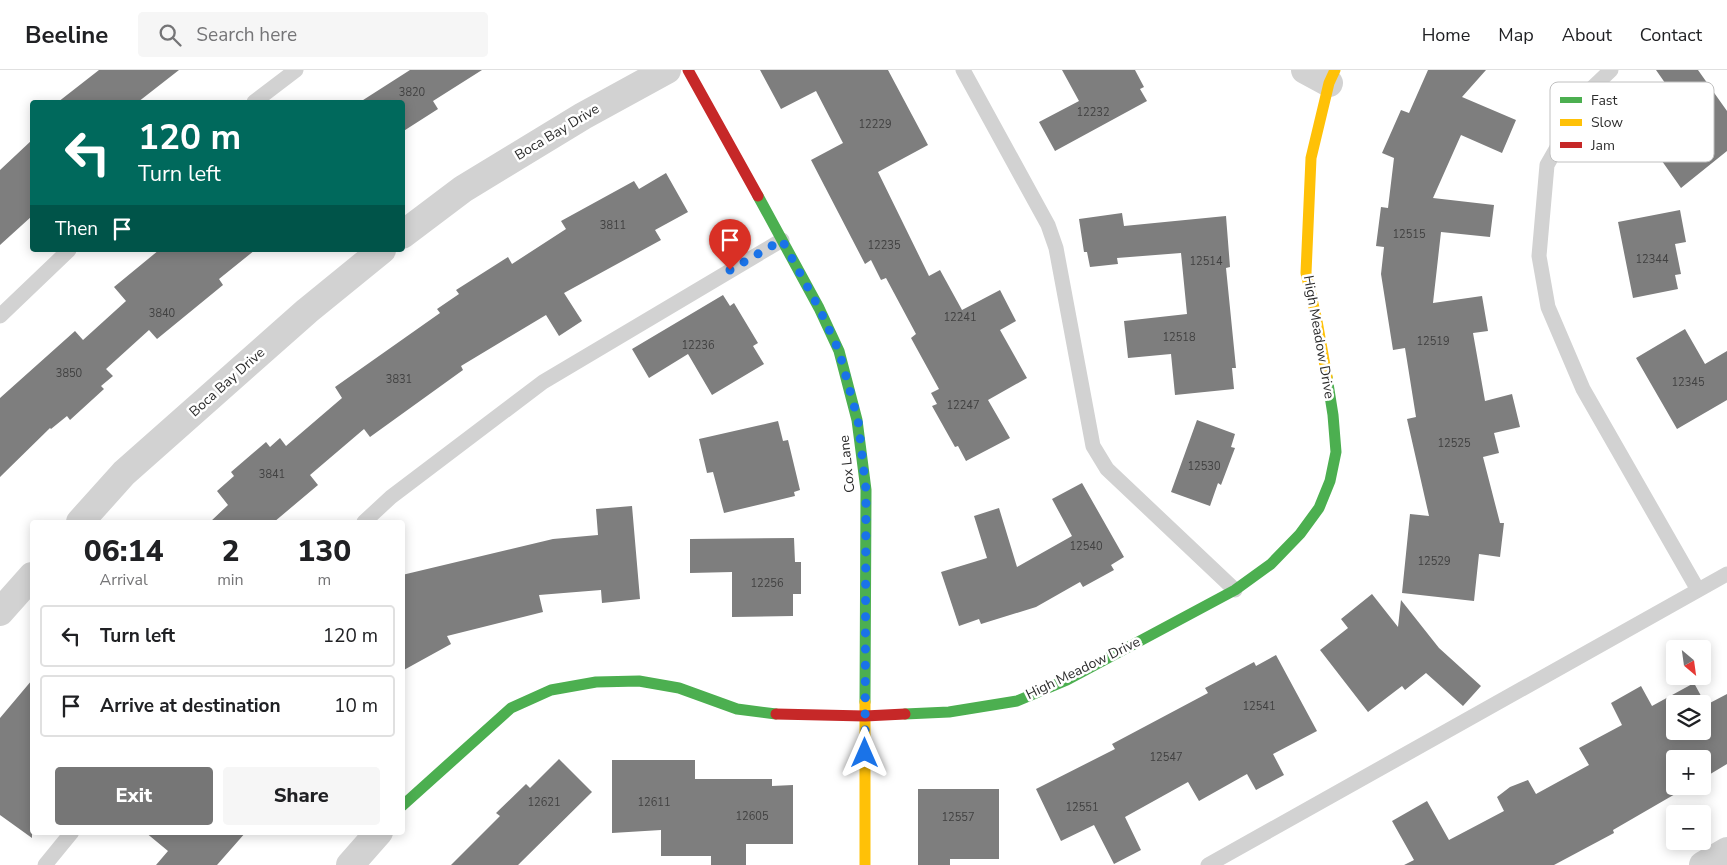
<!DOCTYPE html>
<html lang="en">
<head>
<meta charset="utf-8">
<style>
  :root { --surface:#fff; --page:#f6f6f6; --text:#202124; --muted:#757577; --line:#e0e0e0; --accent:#767676 }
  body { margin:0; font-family:"Nunito Sans",sans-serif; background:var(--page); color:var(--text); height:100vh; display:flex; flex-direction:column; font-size:19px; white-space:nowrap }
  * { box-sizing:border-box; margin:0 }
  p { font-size:16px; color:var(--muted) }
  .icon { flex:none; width:28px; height:28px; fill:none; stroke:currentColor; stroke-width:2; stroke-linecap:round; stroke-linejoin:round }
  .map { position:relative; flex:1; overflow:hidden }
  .drawer { position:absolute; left:30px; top:450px; width:375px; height:315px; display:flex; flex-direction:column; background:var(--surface); border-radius:5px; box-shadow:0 2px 12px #0003 }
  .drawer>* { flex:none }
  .banner { position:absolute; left:30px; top:30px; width:375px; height:152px; border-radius:5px; box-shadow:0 2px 12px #0003; background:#00695c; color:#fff; overflow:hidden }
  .needle { width:32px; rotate:151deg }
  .buttons { position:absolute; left:1666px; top:570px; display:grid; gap:10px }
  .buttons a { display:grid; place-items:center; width:45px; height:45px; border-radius:5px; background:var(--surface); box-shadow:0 2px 12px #0003; font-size:25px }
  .pin { position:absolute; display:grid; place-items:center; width:42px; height:42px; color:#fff; margin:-51px -21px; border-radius:50% 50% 50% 0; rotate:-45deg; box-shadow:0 0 5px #0007 }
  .pin .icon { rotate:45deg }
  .me { position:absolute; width:55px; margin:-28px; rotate:0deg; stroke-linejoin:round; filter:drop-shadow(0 0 4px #0008) }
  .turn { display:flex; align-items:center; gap:18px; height:105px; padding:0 25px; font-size:22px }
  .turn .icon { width:65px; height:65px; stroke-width:2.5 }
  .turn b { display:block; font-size:35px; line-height:42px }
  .then { display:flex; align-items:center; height:48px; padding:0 25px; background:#0003; gap:10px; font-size:19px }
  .eta { display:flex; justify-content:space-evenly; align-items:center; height:85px; text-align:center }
  .eta b { font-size:30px; font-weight:800; line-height:35px }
  .action { display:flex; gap:10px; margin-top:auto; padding:10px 25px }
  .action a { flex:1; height:58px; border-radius:5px; background:var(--accent); color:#fff; font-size:20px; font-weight:800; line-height:58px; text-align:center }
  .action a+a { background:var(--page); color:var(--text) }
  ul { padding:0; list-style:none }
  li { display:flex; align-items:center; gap:15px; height:62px; margin:0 10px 8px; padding:0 15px; border:2px solid var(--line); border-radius:5px }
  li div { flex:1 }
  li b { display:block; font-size:19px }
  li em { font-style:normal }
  header { display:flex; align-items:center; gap:30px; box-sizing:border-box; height:70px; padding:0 25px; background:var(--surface); border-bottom:1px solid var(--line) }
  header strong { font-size:24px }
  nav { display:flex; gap:28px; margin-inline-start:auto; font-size:18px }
  .search { width:350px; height:45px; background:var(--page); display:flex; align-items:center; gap:12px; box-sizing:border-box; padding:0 18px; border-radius:5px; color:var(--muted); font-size:19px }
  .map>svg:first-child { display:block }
  .building { fill:#7e7e7e; fill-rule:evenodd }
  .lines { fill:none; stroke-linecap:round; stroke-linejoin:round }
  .lane { stroke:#d2d2d2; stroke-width:15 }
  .street { stroke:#d2d2d2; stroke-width:28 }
  .fast { stroke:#4caf50; stroke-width:11 }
  .slow { stroke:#ffc107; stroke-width:11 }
  .jam { stroke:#c62828; stroke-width:11 }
  .route { stroke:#1a73e8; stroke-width:9; stroke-dasharray:0 16.2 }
  .labels { text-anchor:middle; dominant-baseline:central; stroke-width:5; stroke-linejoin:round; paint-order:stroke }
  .number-label { font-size:11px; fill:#414141 }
  .street-label { font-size:14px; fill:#2d2d2d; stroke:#fff }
  .key { fill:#fff; stroke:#c0c0c0; stroke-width:1 }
  .key-label { font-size:14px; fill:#2d2d2d }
</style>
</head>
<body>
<header>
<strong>Beeline</strong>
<div class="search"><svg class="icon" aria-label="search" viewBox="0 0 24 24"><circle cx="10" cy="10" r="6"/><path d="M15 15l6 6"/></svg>Search here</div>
<nav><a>Home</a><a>Map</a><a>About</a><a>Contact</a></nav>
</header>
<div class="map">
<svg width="1727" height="795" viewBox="0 0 1727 795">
  <rect width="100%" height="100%" fill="#fff"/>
  <!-- building -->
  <path class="building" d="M99 0H179L138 32H58Z
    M410 0H482L433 31 438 39 402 62V32H360Z
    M760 0H888L928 75 878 102 929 206 940 200 962 240 1000 220 1016 251 1000 260 1027 308 988 330 1010 368 966 391 958 376 955 377 932 336 937 334 931 323 939 319 911 268 916 264 886 208 881 210 871 190 865 194 811 90 843 73 816 21 781 39Z
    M1062 0H1135L1144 17 1140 19 1147 31 1055 81 1039 52 1079 31Z
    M1428 0H1486L1462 27 1516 50 1502 83 1461 65 1433 128 1494 135 1490 167 1441 162 1433 233 1482 226 1488 261 1473 263 1485 331 1512 324 1520 357 1494 363 1499 383 1483 387 1500 453H1504L1500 487 1479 484 1474 531 1402 523 1410 444 1429 446 1407 349 1416 347 1405 278 1393 280 1381 204 1384 177 1376 176 1381 137 1388 138 1394 88 1382 83 1401 40 1409 43Z
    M1656 0H1698L1727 41V81L1681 118 1645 67 1684 40Z
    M32 70V146L0 175V100Z
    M666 103 688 142 655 160 661 170 564 223 582 251 559 266 546 245 461 296 463 300 370 367 364 359 310 405 318 415 274 452H210L228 435 217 421 234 406 231 402 266 372 270 377 280 368 286 376 342 328 335 317 440 243 437 239 459 224 456 220 508 187 512 194 566 159 561 151 634 111 639 119Z
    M1680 140 1686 172 1675 174 1681 204 1675 205 1678 219 1633 228 1618 152Z
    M1122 143 1124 156 1226 146 1230 197 1226 198 1236 298H1232L1234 319 1175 325 1171 284 1128 288 1124 251 1187 244 1181 183 1117 188 1118 194 1090 197 1087 182H1084L1079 149Z
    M159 180H255L219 209 223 215 157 269 149 260 106 299 113 306 101 316 104 319 70 350 67 346 51 359 50 358 0 407V328L75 261 83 270 126 231 114 217Z
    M723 225 730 236 734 233 758 273 753 276 764 294 712 325 688 284 649 308 632 279Z
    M1685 259 1705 294 1727 281V330L1677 359 1636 288Z
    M1197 350 1235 364 1231 377 1235 378 1221 415 1218 413 1210 436 1171 422Z
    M778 351 783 371 788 370 800 420 794 422 795 426 724 443 713 402 707 403 699 369Z
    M1082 413 1124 487 1111 495 1114 500 1083 517 1080 512 1036 537 981 554 979 549 959 556 941 502 987 488 974 446 999 438 1017 497 1072 466 1052 429Z
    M632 436 640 529 602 533 601 520 539 525 543 542 447 566 451 574 402 601V505L553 469 598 465 596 439Z
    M794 468 795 492H801V524H793V546L732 547V502L690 503V469Z
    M1372 524 1398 557 1401 530 1439 578 1481 616 1463 636 1426 603 1405 620 1402 616 1368 642 1320 580 1348 558 1341 549Z
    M1276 585 1317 661 1273 684 1284 705 1256 720 1247 704 1199 731 1188 712 1125 747 1141 780 1114 794 1094 755 1061 771 1036 719 1115 679 1112 674 1208 623 1205 618 1254 592 1256 596Z
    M32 610V768L0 745V648Z
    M1694 613 1706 635 1727 624V694L1702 709V689H1675V716H1689L1613 760 1614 763 1554 795H1404L1414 790 1392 751 1427 731 1449 770 1504 741 1497 727 1510 717 1528 710 1536 724 1589 695 1579 678 1622 655 1611 633 1641 616 1652 636ZM1675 634H1702V661H1675Z
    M559 689 592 722 518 795H451L500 746 496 743 526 714 530 718Z
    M612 690H695V709H772V716L793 715V774H746V795H711V786H661V760L612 763Z
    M918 719H999V789H950V795H918Z
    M145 762H246L217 795H156L168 781Z"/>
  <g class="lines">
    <!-- lane -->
    <path class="lane" d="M963 0 1048 155 1056 178 1093 376 1107 399 1235 520
      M1611 0 1590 20 1547 95 1539 186 1548 237 1583 319 1698 520
      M254 32 296 0
      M0 246 69 180
      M364 452 391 427 543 312 782 170
      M45 795 72 762
      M1208 795 1727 504"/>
    <!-- street -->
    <path class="street" d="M1305 0 1329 13
      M402 165 463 119 583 46 667 0
      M80 452 124 403 307 241 382 180
      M0 542 32 506
      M350 795 379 762
      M1703 795 1727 781"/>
    <!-- fast -->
    <path class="fast" d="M758 126 819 238 839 281 857 350 866 420 865 632
      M905 644 949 642 1017 631 1067 610 1235 520 1271 494 1300 464 1319 438 1330 411 1336 382 1333 345 1327 307
      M402 736 511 638 551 620 596 612 639 611 679 618 737 639 776 644"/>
    <!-- slow -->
    <path class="slow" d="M1327 307 1317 251 1306 203 1311 88 1329 13 1335 0
      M865 795V632"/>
    <!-- jam -->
    <path class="jam" d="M688 0 758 126
      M776 644 865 646 905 644"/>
  </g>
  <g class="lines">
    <!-- route -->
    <path class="route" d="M730 200 782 170 819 238 839 281 858 350 866 420 865 683"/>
  </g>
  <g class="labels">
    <!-- number labels -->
    <g class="number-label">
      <text x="412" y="22">3820</text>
      <text x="1093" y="42">12232</text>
      <text x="875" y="54">12229</text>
      <text x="613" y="155">3811</text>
      <text x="1409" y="164">12515</text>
      <text x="884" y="175">12235</text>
      <text x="1652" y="189">12344</text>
      <text x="1206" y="191">12514</text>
      <text x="162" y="243">3840</text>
      <text x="960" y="247">12241</text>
      <text x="1179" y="267">12518</text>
      <text x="1433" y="271">12519</text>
      <text x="698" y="275">12236</text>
      <text x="69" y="303">3850</text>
      <text x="399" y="309">3831</text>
      <text x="1688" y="312">12345</text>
      <text x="963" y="335">12247</text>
      <text x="1454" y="373">12525</text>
      <text x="1204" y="396">12530</text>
      <text x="272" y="404">3841</text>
      <text x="1086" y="476">12540</text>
      <text x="1434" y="491">12529</text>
      <text x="767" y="513">12256</text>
      <text x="1259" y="636">12541</text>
      <text x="1166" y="687">12547</text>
      <text x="544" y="732">12621</text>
      <text x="654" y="732">12611</text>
      <text x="1082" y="737">12551</text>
      <text x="752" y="746">12605</text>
      <text x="958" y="747">12557</text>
    </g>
    <!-- street labels -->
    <g class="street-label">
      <text transform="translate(557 62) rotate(-31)">Boca Bay Drive</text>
      <text transform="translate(1319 267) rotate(80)">High Meadow Drive</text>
      <text transform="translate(227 312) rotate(-42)">Boca Bay Drive</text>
      <text transform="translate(847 394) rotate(-96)">Cox Lane</text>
      <text transform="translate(1083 598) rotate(-26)">High Meadow Drive</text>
    </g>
  </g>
  <!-- legend -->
  <rect x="1550" y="12" width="164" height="80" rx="8" class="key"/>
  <rect x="1560" y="27" width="22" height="6" fill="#4caf50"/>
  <rect x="1560" y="49" width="22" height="7" fill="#ffc107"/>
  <rect x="1560" y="72" width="22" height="6" fill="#c62828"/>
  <g class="key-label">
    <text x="1591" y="35">Fast</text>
    <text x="1591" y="57">Slow</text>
    <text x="1591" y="80">Jam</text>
  </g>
</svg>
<div class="buttons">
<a><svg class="needle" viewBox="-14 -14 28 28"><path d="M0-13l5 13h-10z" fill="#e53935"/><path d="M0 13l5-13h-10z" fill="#757577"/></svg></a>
<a><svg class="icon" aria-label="layers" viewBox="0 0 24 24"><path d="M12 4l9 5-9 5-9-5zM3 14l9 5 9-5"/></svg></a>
<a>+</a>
<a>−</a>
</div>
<div class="pin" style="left:730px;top:200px;background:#d93025"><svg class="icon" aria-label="arrive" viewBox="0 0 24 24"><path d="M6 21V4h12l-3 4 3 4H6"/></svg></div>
<svg class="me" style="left:865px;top:683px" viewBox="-20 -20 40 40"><path d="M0-17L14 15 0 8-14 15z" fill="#1a73e8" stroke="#fff" stroke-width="4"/></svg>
<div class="banner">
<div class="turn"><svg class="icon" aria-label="left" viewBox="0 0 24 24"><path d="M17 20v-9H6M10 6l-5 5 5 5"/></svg><div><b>120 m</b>Turn left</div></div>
<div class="then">Then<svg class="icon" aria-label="arrive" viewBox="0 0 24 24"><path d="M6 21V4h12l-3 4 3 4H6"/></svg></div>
</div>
<section class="drawer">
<div class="eta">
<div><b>06:14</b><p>Arrival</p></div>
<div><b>2</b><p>min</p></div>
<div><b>130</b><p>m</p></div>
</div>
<ul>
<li><svg class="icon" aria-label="left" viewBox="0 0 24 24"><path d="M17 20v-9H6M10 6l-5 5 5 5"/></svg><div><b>Turn left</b></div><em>120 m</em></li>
<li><svg class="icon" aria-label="arrive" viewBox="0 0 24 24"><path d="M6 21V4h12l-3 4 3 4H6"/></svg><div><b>Arrive at destination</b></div><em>10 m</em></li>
</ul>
<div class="action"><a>Exit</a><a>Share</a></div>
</section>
</div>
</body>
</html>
